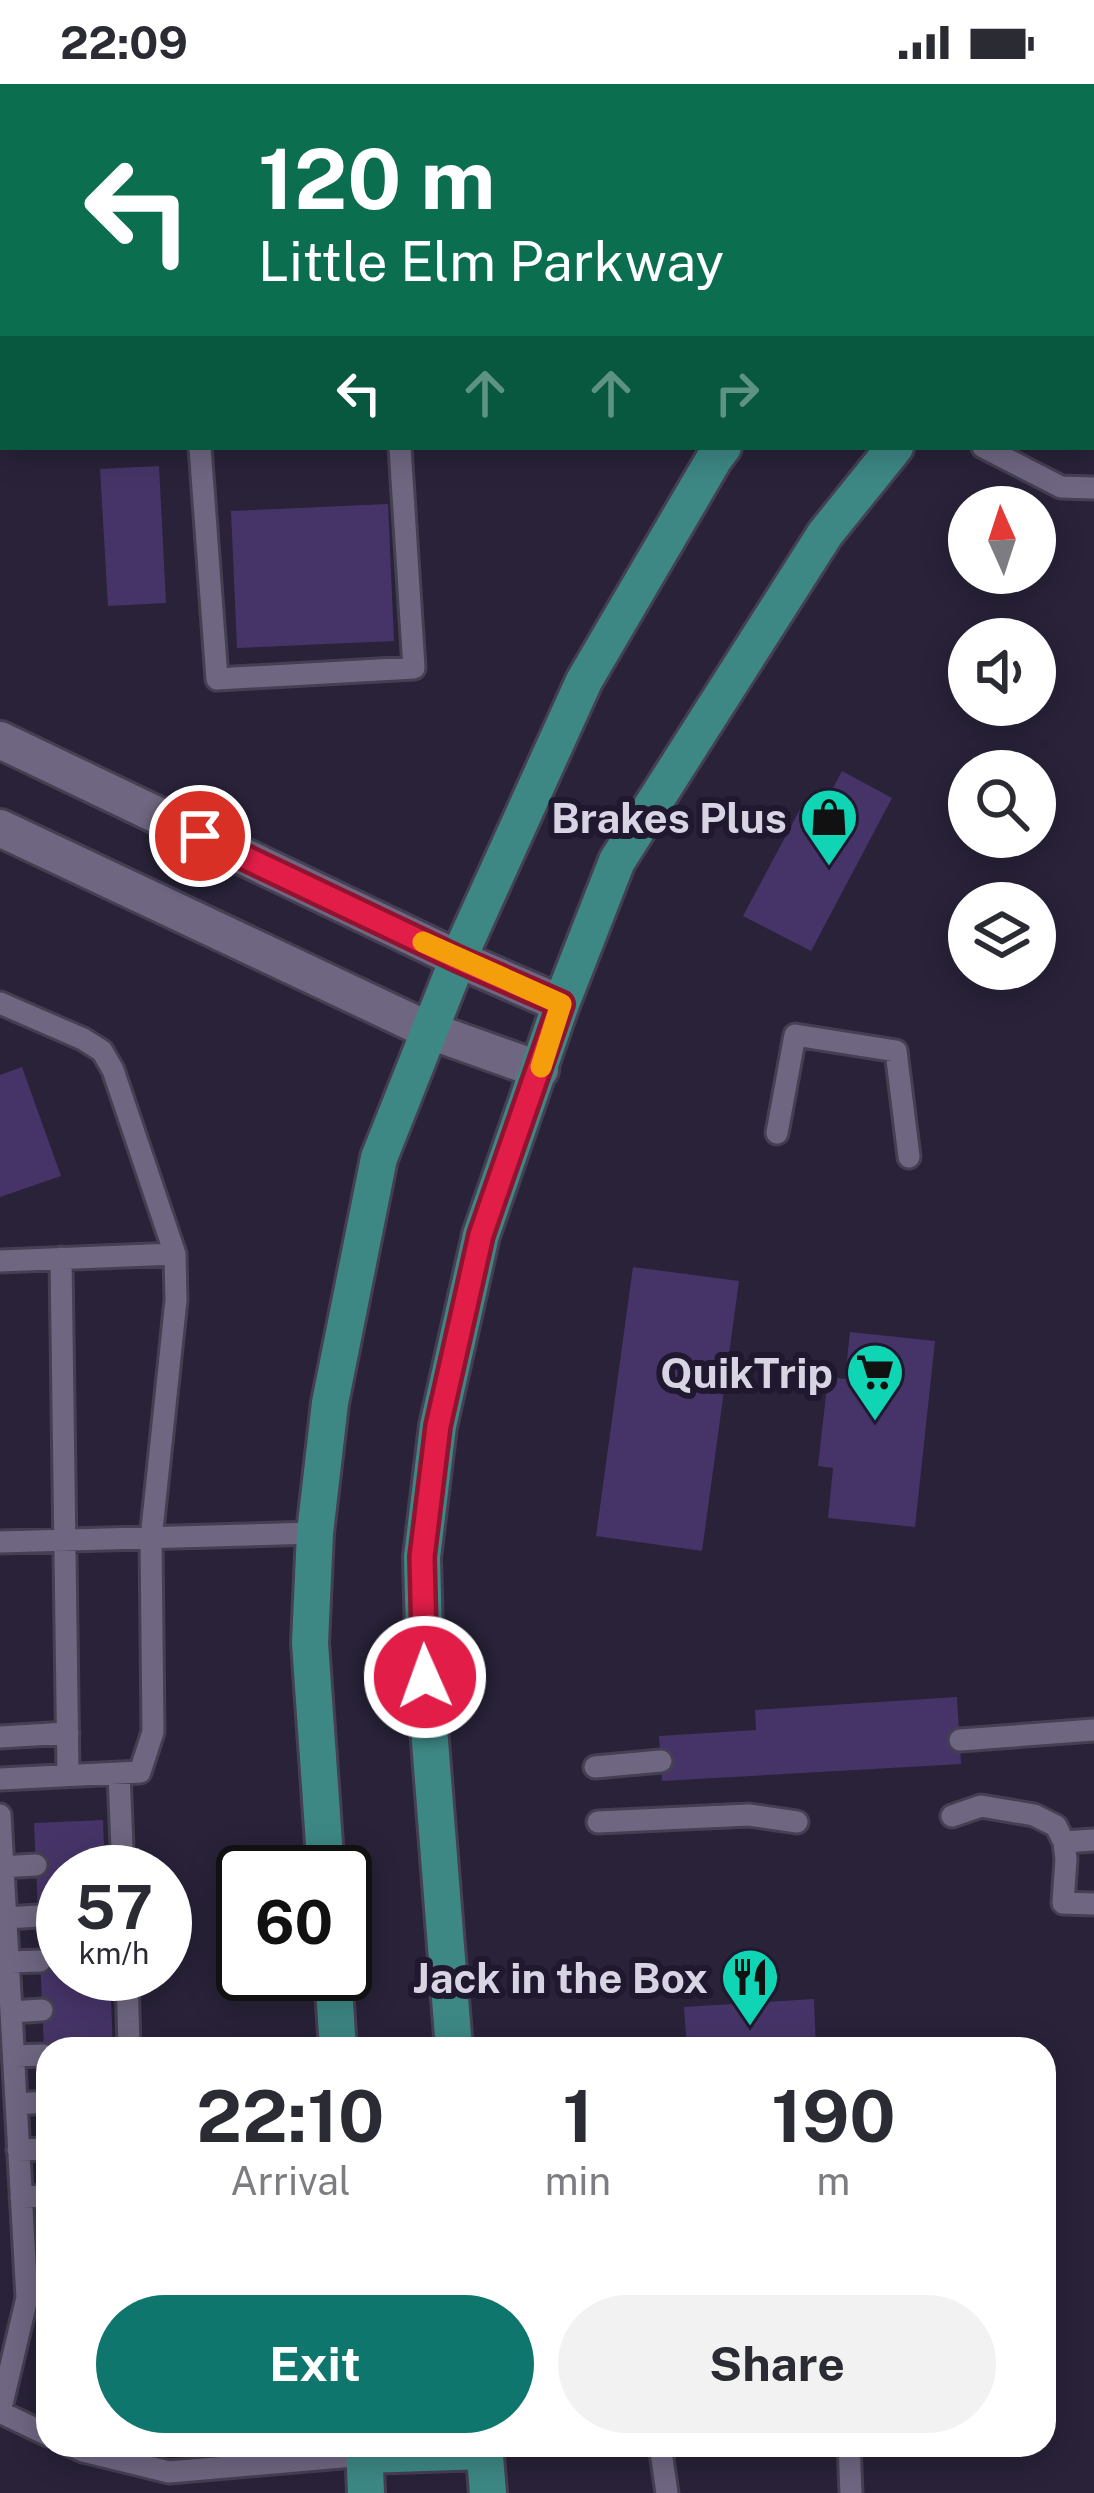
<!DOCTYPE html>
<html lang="en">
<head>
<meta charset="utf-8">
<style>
  :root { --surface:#fff; --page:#f2f2f3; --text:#2b2b33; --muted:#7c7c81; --accent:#0f766e }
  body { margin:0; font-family:"Public Sans",sans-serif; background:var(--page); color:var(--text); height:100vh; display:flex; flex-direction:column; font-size:45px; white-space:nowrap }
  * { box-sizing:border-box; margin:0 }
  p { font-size:39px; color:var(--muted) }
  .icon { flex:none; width:66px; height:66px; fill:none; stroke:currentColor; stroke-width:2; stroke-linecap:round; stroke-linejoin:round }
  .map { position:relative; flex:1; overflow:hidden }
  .panel { position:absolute; left:36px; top:1953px; width:1020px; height:420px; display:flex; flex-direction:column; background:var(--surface); border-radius:36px; box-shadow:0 6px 30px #0003 }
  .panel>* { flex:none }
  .guide { position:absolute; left:0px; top:0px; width:1095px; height:366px; box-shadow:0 6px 30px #0003; background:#0b6e4f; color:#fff; overflow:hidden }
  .needle { width:78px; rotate:357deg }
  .controls { position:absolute; left:948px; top:402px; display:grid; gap:24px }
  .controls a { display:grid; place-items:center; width:108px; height:108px; border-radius:50%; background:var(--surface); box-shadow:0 6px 30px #0003; font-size:60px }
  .speed { position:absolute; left:36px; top:1761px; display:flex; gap:24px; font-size:60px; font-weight:700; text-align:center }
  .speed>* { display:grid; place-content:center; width:156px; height:156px; border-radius:50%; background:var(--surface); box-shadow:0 6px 30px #0003; line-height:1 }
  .speed small { font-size:30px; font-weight:400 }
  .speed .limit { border:6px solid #111; border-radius:18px; background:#fff; color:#111 }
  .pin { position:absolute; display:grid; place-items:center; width:102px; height:102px; color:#fff; margin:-51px; border:6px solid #fff; border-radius:50%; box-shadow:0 3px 12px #0007 }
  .me { position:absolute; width:132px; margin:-66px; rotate:358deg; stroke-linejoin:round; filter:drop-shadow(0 0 9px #0008) }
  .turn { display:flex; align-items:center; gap:42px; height:252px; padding:0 60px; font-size:54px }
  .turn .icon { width:156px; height:156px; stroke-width:2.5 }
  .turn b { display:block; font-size:84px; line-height:102px }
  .lanes { display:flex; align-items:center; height:114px; padding:0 60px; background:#0003; justify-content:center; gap:60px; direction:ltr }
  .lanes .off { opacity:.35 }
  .eta { display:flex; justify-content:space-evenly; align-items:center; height:204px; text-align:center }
  .eta b { font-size:72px; font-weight:700; line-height:84px }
  .action { display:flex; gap:24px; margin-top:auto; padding:24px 60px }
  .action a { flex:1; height:138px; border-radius:72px; background:var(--accent); color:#fff; font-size:48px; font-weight:700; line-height:138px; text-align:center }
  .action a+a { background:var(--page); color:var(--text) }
  .status { display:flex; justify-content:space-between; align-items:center; height:84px; padding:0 60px; background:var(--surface); direction:ltr }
  .status svg { height:33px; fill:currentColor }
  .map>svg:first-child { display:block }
  .building { fill:#463468 }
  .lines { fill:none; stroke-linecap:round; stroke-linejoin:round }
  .lane-casing { stroke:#453f52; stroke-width:27 }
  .secondary-casing { stroke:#453f52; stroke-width:42 }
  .primary-casing { stroke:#453f52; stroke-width:42 }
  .lane { stroke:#6f6782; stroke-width:21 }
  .secondary { stroke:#6f6782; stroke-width:36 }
  .primary { stroke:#3d8885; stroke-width:36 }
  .route-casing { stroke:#92132f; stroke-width:30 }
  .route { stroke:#e11d48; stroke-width:21 }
  .slow { stroke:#f59e0b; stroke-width:21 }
  .labels { text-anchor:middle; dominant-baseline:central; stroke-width:12; stroke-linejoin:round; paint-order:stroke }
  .poi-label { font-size:42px; font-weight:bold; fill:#d8d4e4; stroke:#20182e; text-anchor:end }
</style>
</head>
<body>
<div class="status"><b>22:09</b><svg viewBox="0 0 49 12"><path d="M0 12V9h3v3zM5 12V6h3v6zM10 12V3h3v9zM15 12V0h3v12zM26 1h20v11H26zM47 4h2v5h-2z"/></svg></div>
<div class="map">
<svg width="1094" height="2409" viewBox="0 0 1094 2409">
  <rect width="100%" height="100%" fill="#292239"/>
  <!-- building -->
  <path class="building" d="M159 382 166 519 108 522 100 385Z
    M388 420 394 557 237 564 231 427Z
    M842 687 892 714 811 867 743 832 805 716 822 725Z
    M22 983 61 1092 0 1113V991Z
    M633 1183 739 1197 702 1467 596 1452Z
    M850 1248 935 1257 915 1443 828 1434 833 1384 818 1382 828 1293 845 1295Z
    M957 1613 961 1680 662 1697 659 1652 756 1646 755 1626Z
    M103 1736 105 1788H63V1890H110L113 1965H44L34 1739Z
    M814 1915 816 1965H687L684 1923Z"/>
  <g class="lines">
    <!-- lane casing -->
    <g class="lane-casing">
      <path id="lane" d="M32 0V3
        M146 0V3
        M254 0V3
        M344 0 345 3
        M453 0 454 3
        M530 0 533 3
        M661 0 664 3
        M802 3 805 0
        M0 337 3 338
        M200 363 217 595 414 584 400 363
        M983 363 1061 403 1094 404
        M0 919 83 955 102 967 113 986 175 1170 176 1216 151 1455 153 1648 140 1688 0 1695
        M777 1049 795 951 896 967 909 1073
        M61 1174 68 1691
        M0 1177 175 1170
        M0 1458 315 1449
        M0 1653 68 1649
        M960 1656 1094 1646
        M595 1683 661 1677
        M119 1690 123 1788
        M0 1731 27 2214 0 2328 48 2351
        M952 1732 981 1722 1034 1731 1056 1742 1064 1758 1066 1775 1063 1819 1094 1820
        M598 1738 749 1731 797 1738
        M1064 1758 1094 1756
        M0 1783 36 1781
        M6 1834 39 1832
        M9 1878 40 1877
        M127 1890 129 1965
        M11 1928 42 1926
        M14 1972 44 1971
        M16 2020 47 2018
        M18 2066 48 2065
        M21 2113 48 2112
        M70 2361 83 2367 169 2388 365 2371
        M660 2361 667 2409
        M849 2361 851 2409"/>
    </g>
    <!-- secondary casing -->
    <g class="secondary-casing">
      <path id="secondary" d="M0 656 458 875 561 920
        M0 744 428 946 540 986"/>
    </g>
    <!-- primary casing -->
    <g class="primary-casing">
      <path id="primary" d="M1053 3 1056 0
        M1092 138 1094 136
        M326 1788 310 1559 315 1449 330 1319 379 1074 458 875 584 597 714 375 723 363
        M333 1890 338 1965
        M454 1965 425 1593 422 1473 438 1342 481 1151 561 920 617 777 825 450 895 363
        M364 2361 366 2409
        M484 2361 488 2409
        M365 2371 485 2367"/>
    </g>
    <!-- lane -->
    <use href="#lane" class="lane"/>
    <!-- secondary -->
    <use href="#secondary" class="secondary"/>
    <!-- primary -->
    <use href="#primary" class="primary"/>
  </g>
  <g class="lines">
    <!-- route casing -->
    <g class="route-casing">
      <path id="route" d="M200 752 458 875 561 920 481 1151 438 1342 422 1473 425 1593"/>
    </g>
    <!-- route -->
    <use href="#route" class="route"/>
    <!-- slow -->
    <path class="slow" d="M423 858 561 920 541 983"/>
  </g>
  <!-- icons -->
  <defs>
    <g id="shop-pin" transform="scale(3)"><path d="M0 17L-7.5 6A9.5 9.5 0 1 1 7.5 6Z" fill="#0fd5b4" stroke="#20182e"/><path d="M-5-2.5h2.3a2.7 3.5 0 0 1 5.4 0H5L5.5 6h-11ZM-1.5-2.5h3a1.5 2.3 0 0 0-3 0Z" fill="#111"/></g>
    <g id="supermarket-pin" transform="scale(3)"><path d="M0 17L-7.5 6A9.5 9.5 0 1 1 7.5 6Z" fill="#0fd5b4" stroke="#20182e"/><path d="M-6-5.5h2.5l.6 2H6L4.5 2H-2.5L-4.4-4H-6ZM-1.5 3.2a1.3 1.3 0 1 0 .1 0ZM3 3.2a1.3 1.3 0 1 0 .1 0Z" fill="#111"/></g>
    <g id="restaurant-pin" transform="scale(3)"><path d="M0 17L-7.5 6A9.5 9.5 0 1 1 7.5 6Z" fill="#0fd5b4" stroke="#20182e"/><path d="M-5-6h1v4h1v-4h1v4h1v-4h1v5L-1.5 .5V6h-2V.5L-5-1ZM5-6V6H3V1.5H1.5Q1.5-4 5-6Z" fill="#111"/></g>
  </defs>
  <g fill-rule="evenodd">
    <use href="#shop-pin" x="829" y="733"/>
    <use href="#supermarket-pin" x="875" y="1288"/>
    <use href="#restaurant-pin" x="750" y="1893"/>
  </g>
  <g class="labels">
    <!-- poi labels -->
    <g class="poi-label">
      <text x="787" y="733">Brakes Plus</text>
      <text x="833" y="1288">QuikTrip</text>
      <text x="708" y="1893">Jack in the Box</text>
    </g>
  </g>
</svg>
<div class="controls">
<a><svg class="needle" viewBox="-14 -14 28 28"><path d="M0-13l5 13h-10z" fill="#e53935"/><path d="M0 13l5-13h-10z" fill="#7c7c81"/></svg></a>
<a><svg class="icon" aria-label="sound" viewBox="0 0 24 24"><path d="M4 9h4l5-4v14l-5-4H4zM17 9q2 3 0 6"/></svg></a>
<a><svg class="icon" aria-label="search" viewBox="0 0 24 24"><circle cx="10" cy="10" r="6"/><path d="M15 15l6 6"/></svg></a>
<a><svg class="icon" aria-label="layers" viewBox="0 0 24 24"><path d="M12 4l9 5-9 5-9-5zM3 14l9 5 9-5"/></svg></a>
</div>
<div class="speed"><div>57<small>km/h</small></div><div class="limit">60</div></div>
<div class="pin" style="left:200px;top:752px;background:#d93025"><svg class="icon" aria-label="arrive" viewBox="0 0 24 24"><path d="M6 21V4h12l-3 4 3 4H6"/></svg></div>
<svg class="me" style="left:425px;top:1593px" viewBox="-20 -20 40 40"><circle r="17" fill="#e11d48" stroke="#fff" stroke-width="3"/><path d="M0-11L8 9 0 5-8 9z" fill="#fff"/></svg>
<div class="guide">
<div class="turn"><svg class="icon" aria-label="left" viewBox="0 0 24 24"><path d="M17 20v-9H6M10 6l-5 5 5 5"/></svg><div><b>120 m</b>Little Elm Parkway</div></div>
<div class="lanes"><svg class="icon" aria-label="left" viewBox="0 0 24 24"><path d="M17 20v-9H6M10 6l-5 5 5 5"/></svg><svg class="icon off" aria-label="ahead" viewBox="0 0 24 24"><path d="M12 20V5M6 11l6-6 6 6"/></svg><svg class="icon off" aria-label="ahead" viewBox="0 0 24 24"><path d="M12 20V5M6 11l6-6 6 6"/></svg><svg class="icon off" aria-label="right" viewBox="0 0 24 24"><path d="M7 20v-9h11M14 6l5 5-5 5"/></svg></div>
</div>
<section class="panel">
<div class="eta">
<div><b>22:10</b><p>Arrival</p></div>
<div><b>1</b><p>min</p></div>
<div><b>190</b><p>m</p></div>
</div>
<div class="action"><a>Exit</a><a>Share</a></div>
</section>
</div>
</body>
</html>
